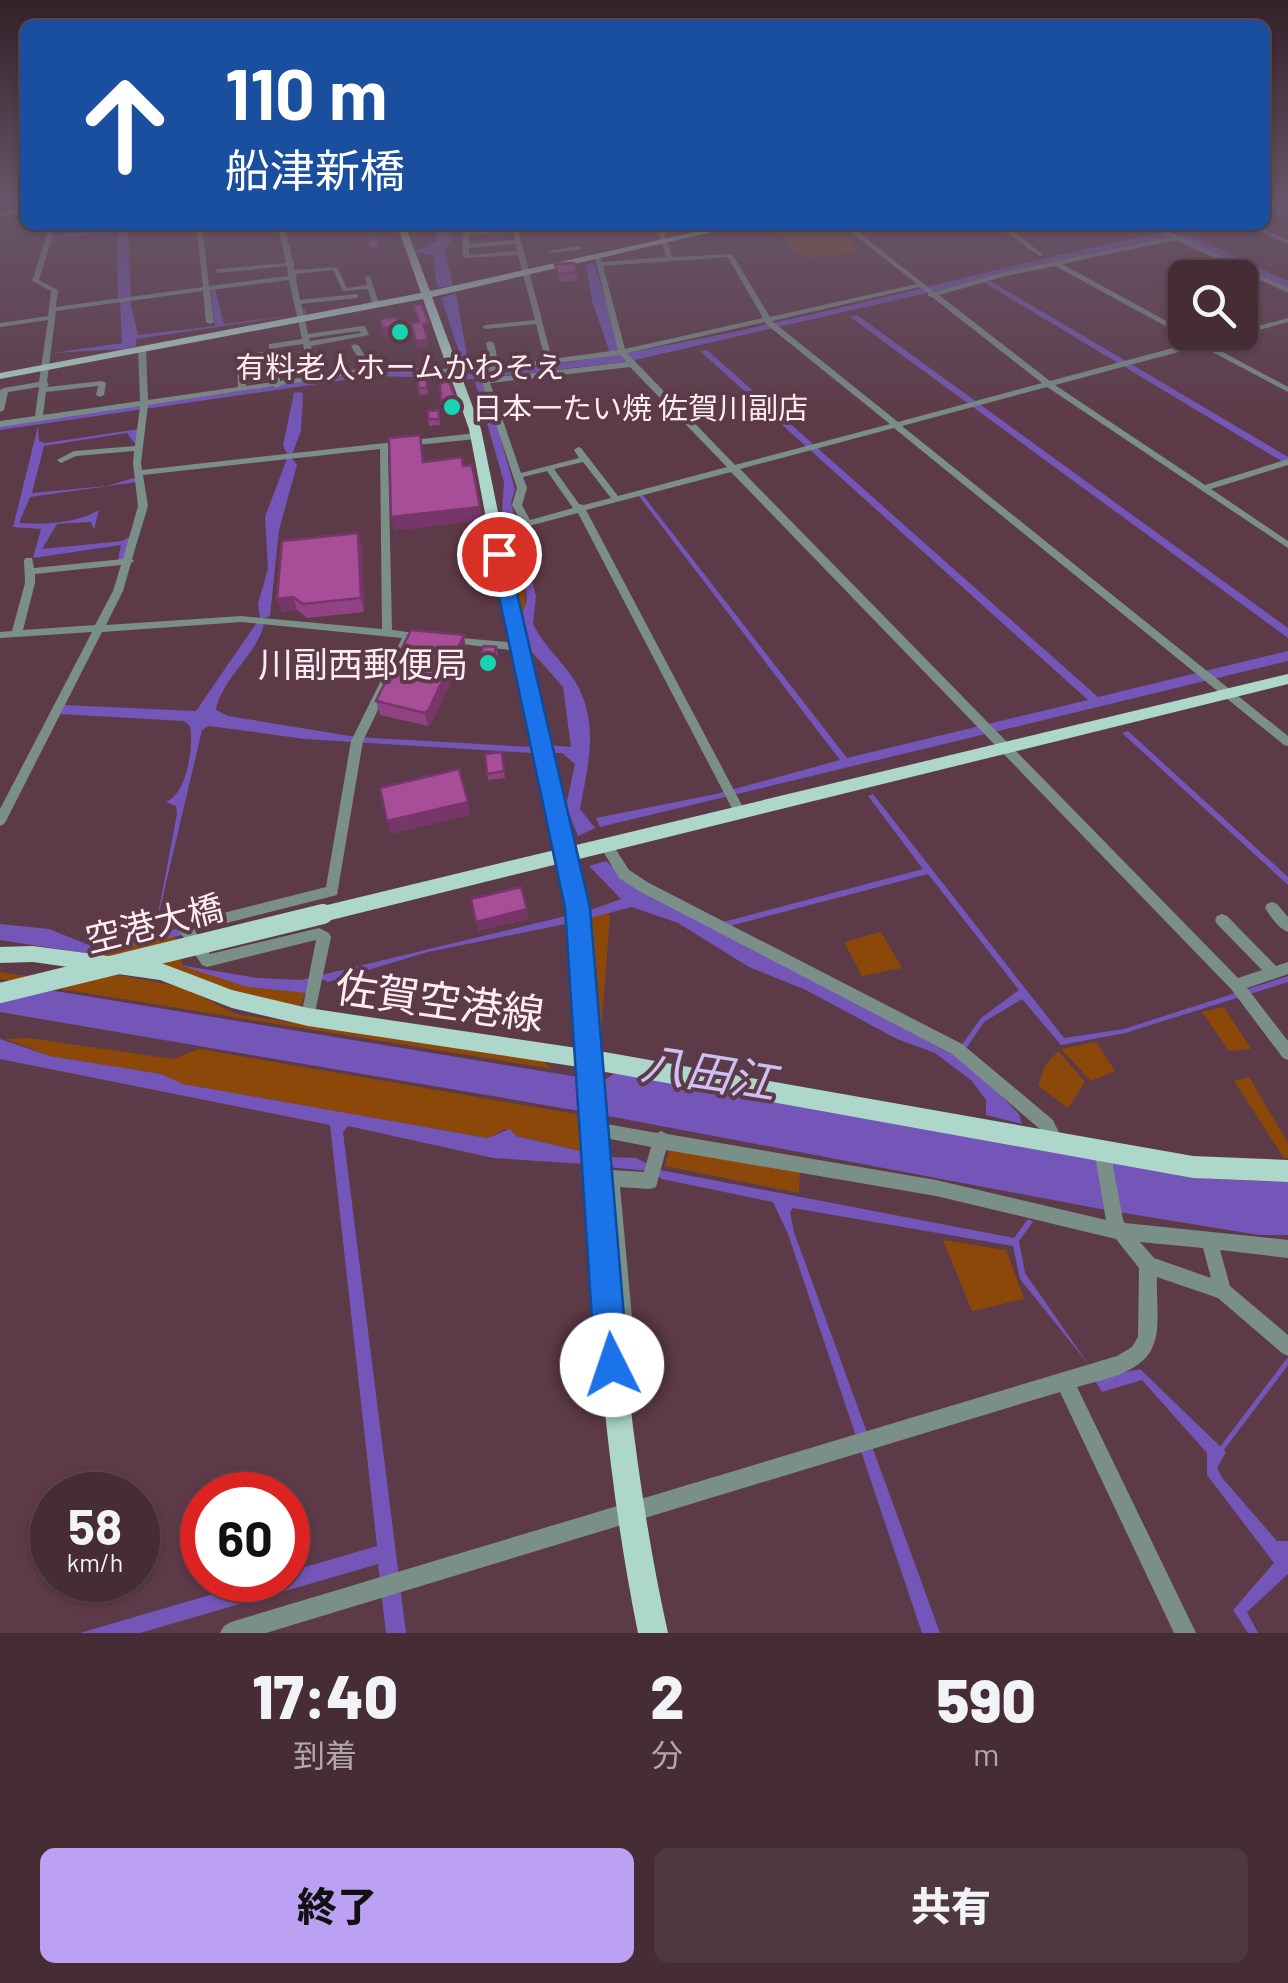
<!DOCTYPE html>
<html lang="ja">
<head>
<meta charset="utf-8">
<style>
  :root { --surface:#462c35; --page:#503841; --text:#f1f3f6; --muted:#b0a7ad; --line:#5e4850; --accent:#bca0f2 }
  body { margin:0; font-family:Barlow,"Noto Sans JP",sans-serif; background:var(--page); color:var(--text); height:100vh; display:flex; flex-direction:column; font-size:38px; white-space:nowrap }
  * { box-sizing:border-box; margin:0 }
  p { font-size:32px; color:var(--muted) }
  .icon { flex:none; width:55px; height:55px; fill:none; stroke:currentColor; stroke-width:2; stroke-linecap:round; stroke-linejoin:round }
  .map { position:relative; height:1633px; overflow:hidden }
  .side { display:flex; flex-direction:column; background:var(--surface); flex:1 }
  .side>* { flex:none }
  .guide { position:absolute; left:20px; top:20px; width:1250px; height:210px; border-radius:15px; box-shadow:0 2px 8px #0004,0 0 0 2px var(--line); background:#1a4fa0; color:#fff; overflow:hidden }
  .fabs { position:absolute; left:1168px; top:260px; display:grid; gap:20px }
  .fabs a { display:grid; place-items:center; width:90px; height:90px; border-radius:15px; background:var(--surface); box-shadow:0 2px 8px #0004,0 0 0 2px var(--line); font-size:50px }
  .speed { position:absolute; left:30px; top:1472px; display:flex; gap:20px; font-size:50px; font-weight:700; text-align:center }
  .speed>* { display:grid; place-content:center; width:130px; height:130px; border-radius:50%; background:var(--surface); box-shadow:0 2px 8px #0004,0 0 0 2px var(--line); line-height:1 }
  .speed small { font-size:25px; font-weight:400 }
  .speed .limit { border:15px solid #d22; background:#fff; color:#111 }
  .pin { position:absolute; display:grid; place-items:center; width:85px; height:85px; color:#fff; margin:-42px; border:5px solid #fff; border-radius:50%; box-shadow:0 2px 10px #0007 }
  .me { position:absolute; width:110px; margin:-55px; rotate:356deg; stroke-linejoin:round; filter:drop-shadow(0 0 8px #0008) }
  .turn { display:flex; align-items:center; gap:35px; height:210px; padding:0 40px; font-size:45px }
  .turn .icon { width:130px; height:130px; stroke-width:2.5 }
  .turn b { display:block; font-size:70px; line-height:85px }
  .eta { display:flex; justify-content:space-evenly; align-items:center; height:170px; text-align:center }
  .eta b { font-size:60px; font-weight:800; line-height:70px }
  .button { display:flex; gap:20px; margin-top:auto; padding:20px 40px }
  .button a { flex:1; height:115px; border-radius:15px; background:var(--accent); color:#111; font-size:40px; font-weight:800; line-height:115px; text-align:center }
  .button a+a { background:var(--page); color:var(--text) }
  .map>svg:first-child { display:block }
  .green { fill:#8b4809 }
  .water { fill:#7456b8 }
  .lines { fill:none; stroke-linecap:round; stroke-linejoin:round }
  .stream-far1 { stroke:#7456b8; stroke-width:2.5 }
  .stream { stroke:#7456b8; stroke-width:5 }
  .minor { fill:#7b8f89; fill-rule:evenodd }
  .major { fill:#aed7cb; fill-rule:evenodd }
  .major-bridge { stroke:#aed7cb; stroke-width:20 }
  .wall { fill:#904282 }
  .shaded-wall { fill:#76366a }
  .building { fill:#a84d97; stroke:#76366a; stroke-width:2.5 }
  .route { fill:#1a73e8; stroke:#114b97; stroke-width:2.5 }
  .poi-dot { fill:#18d5b2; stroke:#5d3a47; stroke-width:4 }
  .labels { text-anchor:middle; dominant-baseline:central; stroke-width:8; stroke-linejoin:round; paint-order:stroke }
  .far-poi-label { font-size:30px; fill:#feecf2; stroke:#5d3a47 }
  .poi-label { font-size:35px; fill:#feecf2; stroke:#5d3a47; text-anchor:end }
  .street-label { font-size:35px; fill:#feecf2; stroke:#5d3a47 }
  .near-street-label { font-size:42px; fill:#feecf2; stroke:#5d3a47 }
  .near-water-label { font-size:45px; font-style:italic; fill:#ccc0f4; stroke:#5d3a47 }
</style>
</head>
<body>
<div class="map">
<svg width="1288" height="1633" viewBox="0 0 1288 1633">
  <rect width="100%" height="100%" fill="#5d3a47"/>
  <!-- green -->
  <path class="green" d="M777 225H841L857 239H848L858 252 811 258 795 254Z
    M510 530 518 559 513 552 516 572 525 584V643L563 686 534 655 524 653 502 535Z
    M607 912 610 916 601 1034 596 1030 586 919Z
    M881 932 902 968 862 976 844 942Z
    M174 934 183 967 306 993 299 1007 91 954Z
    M0 972 64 982 113 974 182 987 236 1014 543 1061 553 1069 0 979Z
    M1224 1007 1251 1049 1229 1051 1202 1012Z
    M29 1038 173 1059 199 1049 581 1115 584 1152 516 1136 505 1129 487 1138 183 1084 161 1074 50 1056 6 1039Z
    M1096 1042 1115 1071 1091 1081 1061 1049Z
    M1058 1051 1085 1082 1068 1108 1038 1086 1045 1066Z
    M1249 1077 1288 1143V1158H1284L1234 1081Z
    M670 1146 800 1167 799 1193 665 1166Z
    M943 1240 1006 1250 1024 1299 972 1311Z"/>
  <!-- water -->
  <path class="water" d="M128 225 131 297 118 298 117 232 52 239 53 235Z
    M435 225H450L452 238 445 251 453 286 437 287 433 256 414 251 437 241Z
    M1159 233 1189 235 1288 281V289L1171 237 626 362 463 380 460 373 464 366 441 298 456 293 468 362 475 373C706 352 932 280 1159 233Z
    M594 263 620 348 610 353 592 301 586 265Z
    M989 280 1288 457V465L983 282Z
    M215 289 224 324 298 315 136 339V346L125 349 52 353 122 343 120 302 130 301 138 335 215 326 211 290Z
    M857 315 1288 628V638L850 317Z
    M707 350 1098 697 1288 651V661L600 827 596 818 716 794 840 760 638 495 642 494 847 758 1088 700 700 351Z
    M370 372H449L451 378 372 376 0 430V425Z
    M484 381 515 489 511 503 536 596 533 624C544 646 562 661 575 681 600 723 588 765 580 809L595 828 578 836 566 806 575 764 562 753H550L548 745 571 747 563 687 525 644 520 621 527 600 525 584 502 511 504 482 475 382Z
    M299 392 303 393 301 431 291 457 297 465 279 530 270 616 264 618C266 646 221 678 216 710L228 716 356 737 530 747 532 753 305 739 209 726 202 730 155 930 177 814 176 806 166 802C187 794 194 746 190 726L184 721 60 714 63 705 196 711 260 618 258 604 268 568 265 517 288 456 283 445 294 393Z
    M38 426 39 441 45 443 139 429 136 445 127 433 44 446 32 493 107 486 137 477V482L30 497 19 523C43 525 78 523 99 510L94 530 91 522 57 524 42 549 122 541 131 536 124 559 118 560 121 545 33 558 41 529 13 527Z
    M1128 731 1288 877V885L1122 733Z
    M873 794 1064 1038 1124 1029 1288 976V982L1125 1033 1061 1045 1022 999 984 1022 965 1050 961 1046 981 1018 1019 990 928 874 730 926 723 922 923 869 868 796Z
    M606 861 632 885 969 1063 1019 1114 1022 1124 986 1115V1100L971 1080 935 1053 897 1039 806 990 749 967 678 923 632 907 586 919 585 912 621 899 589 866Z
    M566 916 565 924 428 952 328 982 321 979 306 993 248 987 179 965 258 978 301 980Z
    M0 924 49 929 94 947 183 927V935L91 954 0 940Z
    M0 982 603 1081 615 1073 1211 1179 1288 1182V1235H1259L1106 1210 603 1115 0 1012Z
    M0 1039 50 1056 161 1074 183 1084 487 1138 510 1129 516 1136 584 1152V1164L493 1158 348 1126 343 1132 406 1633H386L378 1564 140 1633H80L261 1580H288V1572L377 1546 330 1125 0 1059Z
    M608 1157 636 1158 660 1170 1014 1238 1028 1219 1033 1222 1019 1241 1025 1273 1089 1365 1020 1279 1013 1246 793 1208 790 1212 794 1232 940 1633H922L788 1234 773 1202 662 1179 649 1171 608 1167Z
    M1140 1369 1226 1452 1217 1468 1223 1479 1277 1541H1288V1574L1247 1612 1258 1633H1248L1233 1610 1274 1563 1207 1475V1453L1142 1380 1102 1392 1094 1379Z"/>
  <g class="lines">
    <!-- stream-far1 -->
    <path class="stream-far1" d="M304 310 305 314"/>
    <!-- stream -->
    <path class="stream" d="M1220 1451 1288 1361"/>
    <!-- minor -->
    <path class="minor" d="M1265 201 1288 210V214L1265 205Z
      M25 209V213L0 216V212Z
      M50 225H56L39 280 58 290 56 307 203 287 196 225H202L209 286 288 276 287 266 218 273 215 271 218 269 286 263 278 225H284L294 264V270L337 267 347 288 367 285 365 277 370 276 380 307 373 305 368 289 343 291 333 270 295 274 297 277 296 279 300 300 356 294 359 296 356 298 301 304 308 334 362 326H365L369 335 311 346 316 370 312 372 308 370 303 344 276 348 280 381 364 368 351 346 355 344 359 346 372 368 474 369 491 366 486 343 490 341 494 343 499 366 545 360 536 324 486 329 482 327 486 325 535 320 518 255 464 258 462 246 463 225H469V231L512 228 511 225H517L552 359 618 350 595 258 600 257 602 262 666 257 656 225H662L672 257 732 254 770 317 917 284 842 225H849L934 292 1005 272 1171 237 1147 225H1155L1163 229 1192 225 1168 231 1288 288V293L1286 292 1176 240 1062 264 1203 341 1240 332V331L1288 318V322L1208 344 1288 387V392L1201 346 1055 385 1205 485 1288 459V465L1211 489 1288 541V548L1047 387 902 426 1288 736V746L1284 745 894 428 740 469 1238 978 1262 970 1217 924 1215 920 1217 916 1222 914 1227 916 1276 966 1288 962V974L1247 988 1288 1041V1060L1283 1058 1231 989 731 472 586 510 746 813 744 816H736L578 513 495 535 490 532 521 522 512 505 517 488 479 373 369 372 281 385 277 388 273 386 148 405 141 463 142 470 476 433 480 436 476 439 388 448 392 630 416 633 421 636 420 638 412 639 363 741 337 895 195 931 210 954 319 928 329 933 331 937 313 1022 308 1024 303 1022 301 1017 316 940 207 967 202 965 180 932 178 928 180 924 326 887 351 741 402 638 241 622 102 632 6 821 4 824 0 826V809L92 632 0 638V632L12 631 25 583 24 560 26 558H32L34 568 123 559 138 506 133 463 134 451 76 456 61 463 57 460 74 451 135 446 140 406 0 427V421L35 416 39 387 8 392 4 410 0 412V390L4 388 39 382 48 320 0 327V323L48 316 51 291 32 281ZM513 232 515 240 469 244V235ZM516 244 517 251 469 255V248ZM728 257 763 318 625 349 603 266ZM1055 266 1195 342 1050 381 939 295 1006 276ZM289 280 302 339 269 344V351L237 355 238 387 148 400 146 349 142 347 138 349 140 401 43 415 46 392 98 386 96 395 100 397 104 395 106 383 102 381 47 387 49 384 47 382 56 311 203 291 206 322 210 324 214 322 210 290ZM920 287 928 293V296L932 297 1042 383 898 422 772 321ZM765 322 766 324 890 424 735 465 627 353ZM359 331 361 333 310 341 309 338ZM620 355 627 362 488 378 486 372ZM269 356 273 382 246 386 244 359ZM630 367 727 467 618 496 581 448 578 447 574 450 579 458 521 473 490 383ZM380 449 382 629 241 616 106 625 123 591 131 563 134 561 132 559 148 506 143 475ZM583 462 611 498 584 505 579 504 554 469ZM547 471 573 508 530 520 522 505 527 488 523 477ZM121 565 113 591 95 625 23 630 35 583V574Z
      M997 225H1004L1044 255 1039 256Z
      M1246 225H1254L1288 240V244Z
      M579 246 581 249 552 253 549 251Z
      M450 637 518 643 523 647 518 651 446 642 445 640Z
      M606 841 611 842 629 870 649 883 962 1044 1053 1120 1063 1141 1061 1147 1055 1149 1049 1147 1041 1130 952 1054 639 891 619 878 600 846 601 842Z
      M1272 902 1277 904 1288 917V932C1279 929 1270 916 1265 908L1267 904Z
      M601 1123 657 1133 661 1131 667 1134 936 1180 1106 1220 1094 1150 1096 1144 1102 1142 1108 1144 1110 1150 1123 1220 1125 1223 1288 1240V1258L1220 1250 1230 1286 1288 1335V1356L1282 1353 1218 1298 1157 1277C1156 1294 1160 1325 1155 1340 1147 1373 1104 1379 1077 1387L1196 1633H1174L1060 1392 266 1633H220L224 1626 231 1622 1117 1356 1132 1347 1138 1337 1139 1268 1116 1239 936 1196 666 1150 656 1187 650 1189 620 1187 634 1339 624 1365 618 1368 612 1365 609 1359 616 1339 603 1178 605 1172 611 1170 644 1172 651 1147 595 1136 593 1131 595 1126ZM1140 1242 1203 1248 1211 1278 1154 1258Z"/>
    <!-- major -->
    <path class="major" d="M397 225H405L430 291 726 225H742L432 297 481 429 538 707 572 846 1288 674V684L575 860 586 907 599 1051 1193 1156 1288 1160V1182L1193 1178 600 1071C616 1259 627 1449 668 1633H638C600 1447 592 1256 579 1067L308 1026 232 1008 160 980 33 962 0 963V947L33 946 161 963 232 990 308 1008 577 1048 568 907 558 864 323 922 316 920 314 914 316 908 323 906 555 850 522 707 469 429 423 299 0 379V373L421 293Z"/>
    <!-- major-bridge -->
    <path class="major-bridge" d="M0 993 323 914"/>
  </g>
  <!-- wall -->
  <path class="wall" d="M555 264 577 272V281L559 282Z
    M426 370 428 394 420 395 418 388Z
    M440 383 457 403 458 409 442 410Z
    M439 410 440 425 429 426 428 419Z
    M358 533 362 547 364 612 307 618 297 610 282 612 277 599Z
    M496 647 498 654 494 668 479 665 478 659Z
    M466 649 432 722 428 726 380 715 376 701Z
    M502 752 505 778 488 780 485 754Z"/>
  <!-- shaded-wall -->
  <path class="shaded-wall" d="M380 248 381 253 370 254 369 249Z
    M399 326 400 335 384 337 382 328Z
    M428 340 429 347 417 348 416 341Z
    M480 507 482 520 394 531 391 517Z
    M358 533 362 547 364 612 361 598Z
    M293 597 297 610 282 612 277 599Z
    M464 635 466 649 432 722 428 726 425 713Z
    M468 802 471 815 391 834 387 821Z
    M527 909 529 919 478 931 476 922Z"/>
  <!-- building -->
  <path class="building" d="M378 239 380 248 369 249 367 240Z
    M574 263 577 272 558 274 555 264Z
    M422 304 429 324H423L428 340 416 341 411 323 419 322 413 305Z
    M396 317 399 326 382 328 380 319Z
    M417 370H426L427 388H418Z
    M449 381 457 403 441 404 440 383Z
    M439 410V419H428V411Z
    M420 435 423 462 462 457 463 466 472 465 480 507 391 517 389 438Z
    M358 533 361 598 303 604 293 597 277 599 282 541Z
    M411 630 464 635 429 709 425 713 376 701Z
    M484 646 496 647 493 661 478 659Z
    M502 752 504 771 487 774 485 754Z
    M459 769 468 802 387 821 380 788Z
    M521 887 527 909 476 922 471 899Z"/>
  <!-- sky -->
  <linearGradient id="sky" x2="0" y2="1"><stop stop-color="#332027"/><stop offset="0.47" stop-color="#675569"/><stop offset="1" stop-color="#675569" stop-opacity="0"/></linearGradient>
  <rect width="1288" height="429" fill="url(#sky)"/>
  <!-- route -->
  <path class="route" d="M499 548 508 554 590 908 628 1365 624 1377 612 1382 600 1377 595 1365 565 908 490 554Z"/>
  <!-- markers -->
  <g class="poi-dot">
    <circle cx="400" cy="332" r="10"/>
    <circle cx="452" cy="407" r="10"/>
    <circle cx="488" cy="663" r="10"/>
  </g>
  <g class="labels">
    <!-- far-poi labels -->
    <g class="far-poi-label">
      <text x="400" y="366">有料老人ホームかわそえ</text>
      <text x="472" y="407" text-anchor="start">日本一たい焼 佐賀川副店</text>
    </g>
    <!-- poi labels -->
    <g class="poi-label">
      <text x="468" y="663">川副西郵便局</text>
    </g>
    <!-- street labels -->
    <g class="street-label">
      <text transform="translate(154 922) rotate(-14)">空港大橋</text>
    </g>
    <!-- near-street labels -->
    <g class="near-street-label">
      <text transform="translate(440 999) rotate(8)">佐賀空港線</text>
    </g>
    <!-- near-water labels -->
    <g class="near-water-label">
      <text transform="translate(709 1071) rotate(9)">八田江</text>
    </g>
  </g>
</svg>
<div class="fabs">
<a><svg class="icon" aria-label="search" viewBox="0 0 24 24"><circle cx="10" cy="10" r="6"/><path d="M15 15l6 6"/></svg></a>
</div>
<div class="speed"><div>58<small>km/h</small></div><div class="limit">60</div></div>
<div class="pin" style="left:499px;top:554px;background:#d93025"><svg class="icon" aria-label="arrive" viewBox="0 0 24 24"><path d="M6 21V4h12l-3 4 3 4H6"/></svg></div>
<svg class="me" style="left:612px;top:1365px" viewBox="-20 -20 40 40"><circle r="19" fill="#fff"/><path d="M0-13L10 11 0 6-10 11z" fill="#1a73e8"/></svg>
<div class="guide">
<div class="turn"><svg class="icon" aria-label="ahead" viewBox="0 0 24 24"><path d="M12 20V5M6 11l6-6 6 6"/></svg><div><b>110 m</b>船津新橋</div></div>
</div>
</div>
<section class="side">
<div class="eta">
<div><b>17:40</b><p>到着</p></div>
<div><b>2</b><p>分</p></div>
<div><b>590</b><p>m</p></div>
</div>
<div class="button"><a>終了</a><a>共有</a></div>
</section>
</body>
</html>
